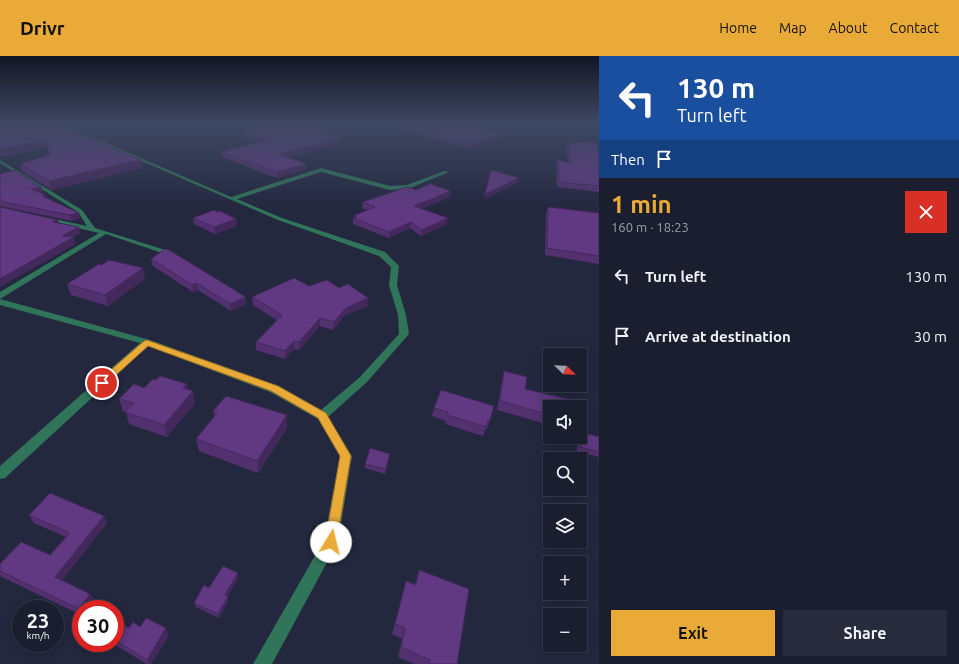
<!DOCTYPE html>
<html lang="en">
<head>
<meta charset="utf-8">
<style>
  :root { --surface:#1a1e2f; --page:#272b3b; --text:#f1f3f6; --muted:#9fa2aa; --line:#383c4b; --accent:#eaaa38 }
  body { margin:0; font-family:Ubuntu,sans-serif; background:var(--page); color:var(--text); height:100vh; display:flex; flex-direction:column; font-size:15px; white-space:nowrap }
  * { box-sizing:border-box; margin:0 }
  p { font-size:13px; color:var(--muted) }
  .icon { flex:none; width:22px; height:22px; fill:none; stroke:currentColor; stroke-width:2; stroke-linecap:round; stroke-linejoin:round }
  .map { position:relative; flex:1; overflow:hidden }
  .panel { display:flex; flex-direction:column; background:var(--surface); width:360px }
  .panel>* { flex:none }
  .guide { background:#1a4fa0; color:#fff; overflow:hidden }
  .needle { width:26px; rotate:113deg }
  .buttons { position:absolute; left:543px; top:292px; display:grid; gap:8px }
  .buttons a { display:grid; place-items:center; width:44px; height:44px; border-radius:0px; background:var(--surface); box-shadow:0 2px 10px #0003,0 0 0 1px var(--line); font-size:20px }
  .speed { position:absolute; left:12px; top:544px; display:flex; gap:8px; font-size:20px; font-weight:700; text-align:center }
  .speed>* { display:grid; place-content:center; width:52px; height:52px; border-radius:50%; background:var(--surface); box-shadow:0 2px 10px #0003,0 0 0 1px var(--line); line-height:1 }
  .speed small { font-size:10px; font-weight:400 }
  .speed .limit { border:6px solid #d22; background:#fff; color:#111 }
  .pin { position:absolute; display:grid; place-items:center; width:34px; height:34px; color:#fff; margin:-17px; border:2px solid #fff; border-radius:50%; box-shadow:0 1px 4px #0007 }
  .me { position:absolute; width:44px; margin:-22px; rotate:9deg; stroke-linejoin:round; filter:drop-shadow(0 0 3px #0008) }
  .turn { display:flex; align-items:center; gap:14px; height:84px; padding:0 12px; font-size:18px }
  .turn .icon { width:52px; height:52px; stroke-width:2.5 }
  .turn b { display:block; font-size:28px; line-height:34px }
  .then { display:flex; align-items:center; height:38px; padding:0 12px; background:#0003; gap:8px; font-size:15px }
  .round { display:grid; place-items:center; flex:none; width:42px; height:42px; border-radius:0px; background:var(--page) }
  .headline { display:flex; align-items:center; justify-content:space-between; height:68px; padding:0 12px }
  h1 { font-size:24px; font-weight:700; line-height:30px; color:var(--accent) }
  .button { display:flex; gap:8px; margin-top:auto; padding:8px 12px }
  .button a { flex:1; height:46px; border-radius:0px; background:var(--accent); color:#111; font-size:16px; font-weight:700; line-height:46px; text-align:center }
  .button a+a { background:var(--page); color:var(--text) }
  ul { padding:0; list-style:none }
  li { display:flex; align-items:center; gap:12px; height:60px; padding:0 12px }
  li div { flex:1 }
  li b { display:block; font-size:15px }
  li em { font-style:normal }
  header { display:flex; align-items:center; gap:24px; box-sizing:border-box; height:56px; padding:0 20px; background:var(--accent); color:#111 }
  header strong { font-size:19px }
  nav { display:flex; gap:22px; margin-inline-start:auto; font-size:14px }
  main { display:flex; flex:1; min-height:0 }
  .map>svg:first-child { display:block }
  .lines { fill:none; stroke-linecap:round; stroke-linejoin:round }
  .minor { fill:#307459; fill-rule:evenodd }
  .wall { fill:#533170 }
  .shaded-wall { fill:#43285b }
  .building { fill:#603982; stroke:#43285b }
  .route { fill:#eaaa38; stroke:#986e24 }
</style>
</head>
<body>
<header>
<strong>Drivr</strong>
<nav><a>Home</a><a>Map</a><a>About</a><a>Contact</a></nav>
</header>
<main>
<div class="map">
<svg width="599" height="608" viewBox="0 0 599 608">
  <rect width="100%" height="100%" fill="#23283f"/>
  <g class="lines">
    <!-- minor -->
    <path class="minor" d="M56 68H62L231 141 321 112 390 130 407 129 444 115 449 116 410 132 390 134 321 116 237 143 282 162 385 196 399 210 397 229 406 259 409 278 367 326 328 361 352 400 338 486 272 608H253L324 484 340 400 318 363 270 336 148 290 5 422 0 423V410L140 287 0 249V243L150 284 278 330 321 354 359 322 399 278 398 259 389 229 391 211 379 200 278 164Z
      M0 104 82 154 95 172 175 197 174 199H168L106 178 0 243V236L99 177 43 164V162L45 161 87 170 78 156 0 107Z"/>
  </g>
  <!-- wall -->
  <path class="wall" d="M0 68 140 104 142 112 52 134 23 116 20 108 50 99 48 91 3 101 0 98Z
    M264 68H327L316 71 341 81V86L333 88V90L288 101 307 113 277 122 222 101 221 96 262 86 244 80V75H247V72Z
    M402 68 502 78 501 81 467 92 401 73Z
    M573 85 599 97V136L557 131 556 109 558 104 568 106 566 92 568 87 572 88Z
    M0 118 41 131 43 136 40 137 46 139 47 143 80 162 72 165 0 150Z
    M416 134 450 141 421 153 447 168 421 180 410 172 389 182 353 168V160L367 154 362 152 363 146Z
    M548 151 599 157V208L545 199 546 157Z
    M193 162 236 163 237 170 215 178 194 168Z
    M151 203 246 241V248L231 255 198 234 193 236 153 210Z
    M145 223 108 250 71 239 67 228Z
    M309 230 339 232 368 242V250L345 259 333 274 320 270 299 294 294 293 285 303 256 294V286L277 264 253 249 252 241Z
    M504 315 525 333 550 351V369L497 354 502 324Z
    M144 332 188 333 195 347 167 381 129 368 126 356 123 355 119 343Z
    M434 352 490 364 487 373 486 372 483 380 445 368 446 365 432 360Z
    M213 355 287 372 258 417 199 395 196 383 214 361Z
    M578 381H599V401L577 395Z
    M389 402 385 418 365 412V408Z
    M29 459 107 467 62 524 90 538 95 545 89 553H81V559L2 521 0 519V508L50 499 66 481 34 467Z
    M419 514 457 608H414L398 601 402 583 392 578 406 525 415 528Z
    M238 517V522L228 540V544L219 562 196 551 194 547 209 532Z
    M115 565 129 572 140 571 169 579 151 608H147L112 587H115Z"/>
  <!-- shaded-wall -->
  <path class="shaded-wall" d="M309 68H327L309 73Z
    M502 78 501 81 467 92V88Z
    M341 81V86L333 88V90L279 103V98Z
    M46 84 48 91 3 101 1 93Z
    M140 104 142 112 52 134 49 125Z
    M307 108V113L277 122V116Z
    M519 122 518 127 484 143 485 138Z
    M41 131 43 136 33 138 31 133Z
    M451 135 450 141 413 156 414 150Z
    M46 139 48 145 42 140Z
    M79 157 80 162 72 165 70 159Z
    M448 162 447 168 421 180 422 174Z
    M236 163 237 170 215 178 214 171Z
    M58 164 60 170 53 166Z
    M411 166 410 172 389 182V176Z
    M79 171 81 177 64 186 62 180Z
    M74 181 76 188 0 231V223Z
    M143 212 145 223 108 250 105 239Z
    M197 227 198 234 193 236 192 229Z
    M246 241V248L231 255 230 248Z
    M368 242V250L345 259 333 274 334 266 346 252Z
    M320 262V270L299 294V286Z
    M294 285V293L285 303V295Z
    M187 328 189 339 193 335 195 347 167 381 164 369 183 332Z
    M287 359V372L258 417 257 405Z
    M104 460 107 467 59 528 55 521Z
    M238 517V522L226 543 225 539Z
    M90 538 95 545 89 553H81V557L79 553Z
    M228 540V544L219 562 218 558Z
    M166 572 169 579 151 608H149L147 604Z"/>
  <!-- building -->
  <path class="building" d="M0 68H58L140 104 49 125 20 108 50 99 46 84 1 93H0Z
    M264 68H311H309L341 81 330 84 333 85 279 98 307 108 277 116 221 96 269 84 244 75 253 74 247 72Z
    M402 68H461L502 78 467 88 401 70Z
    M573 85 596 87 599 97V130L559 126 558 104 571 107 568 87 574 88Z
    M14 114 41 131 31 133 46 139 42 140 79 157 70 159 0 145V118Z
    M491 114 519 122 485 138Z
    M430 128 451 135 414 150 448 162 422 174 411 166 389 176 353 162 356 161 353 160 375 151 363 146 407 131 416 134Z
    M0 151 58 164 53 166 79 171 62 180 74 181 0 223Z
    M548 151 599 157V200L547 192Z
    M214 154 217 156 220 155 236 163 214 171 193 162Z
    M165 193 169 194 246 241 230 248 197 227 192 229 151 203Z
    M109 204 143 212 105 239 67 228 99 208 102 209Z
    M294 222 309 230 327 224 339 232 348 228 368 242 346 252 334 266 320 262 299 286 294 285 285 295 256 286 282 259 252 241Z
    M504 315 527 321 525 333 572 344V351H550V359L500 345Z
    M160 320 187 328 183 332 193 335 164 369 125 356 134 347 119 343 134 328 144 332 153 323 156 324Z
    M441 334 494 350 490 364H488L486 371 447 359 448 356 434 352Z
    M226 340 287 359 257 405 196 383 217 357 213 355Z
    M580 376 599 381V396L580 391Z
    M370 392 390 398 385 413 365 408Z
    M50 437 104 460 55 521 90 538 79 553 0 515V508L21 486 50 499 70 477 29 459Z
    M223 510 238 517 225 539 228 540 218 558 194 547 204 529 209 532Z
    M419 514 469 533 457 608H429L430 604 401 591 405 572 395 568 406 525 416 529Z
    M146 562 166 572 147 604 115 584V565L129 572 133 566 140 571Z"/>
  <!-- sky -->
  <linearGradient id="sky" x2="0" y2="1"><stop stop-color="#131623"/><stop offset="0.44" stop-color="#3f4863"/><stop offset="1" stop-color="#3f4863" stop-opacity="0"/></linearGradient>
  <rect width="599" height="153" fill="url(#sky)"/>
  <!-- route -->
  <path class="route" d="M147 284 278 330 326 357 351 400 336 490 331 492 327 490 325 486 340 400 318 362 271 335 148 290 105 329H98L97 327 98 325 144 285Z"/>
</svg>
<div class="buttons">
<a><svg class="needle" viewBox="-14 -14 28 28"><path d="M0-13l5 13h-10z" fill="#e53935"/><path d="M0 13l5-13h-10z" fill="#9fa2aa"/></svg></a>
<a><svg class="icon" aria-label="sound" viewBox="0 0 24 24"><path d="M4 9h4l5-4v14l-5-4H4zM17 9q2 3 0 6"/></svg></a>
<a><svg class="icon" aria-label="search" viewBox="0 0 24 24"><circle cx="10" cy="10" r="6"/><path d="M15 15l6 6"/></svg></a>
<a><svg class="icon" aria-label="layers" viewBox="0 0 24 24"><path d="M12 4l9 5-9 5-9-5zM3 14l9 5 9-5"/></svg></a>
<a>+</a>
<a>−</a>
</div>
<div class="speed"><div>23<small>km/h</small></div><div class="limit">30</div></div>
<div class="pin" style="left:102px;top:327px;background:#d93025"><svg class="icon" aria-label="arrive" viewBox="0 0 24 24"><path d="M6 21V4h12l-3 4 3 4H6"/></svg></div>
<svg class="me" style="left:331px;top:486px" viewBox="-20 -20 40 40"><circle r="19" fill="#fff"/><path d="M0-13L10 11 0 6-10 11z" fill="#eaaa38"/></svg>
</div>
<section class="panel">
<div class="guide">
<div class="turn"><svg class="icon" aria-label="left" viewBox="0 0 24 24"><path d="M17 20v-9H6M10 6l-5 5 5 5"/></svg><div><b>130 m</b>Turn left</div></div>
<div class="then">Then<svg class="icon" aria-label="arrive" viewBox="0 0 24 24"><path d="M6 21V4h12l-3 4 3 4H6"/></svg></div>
</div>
<div class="headline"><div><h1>1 min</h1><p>160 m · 18:23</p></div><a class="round" style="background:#d93025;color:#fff"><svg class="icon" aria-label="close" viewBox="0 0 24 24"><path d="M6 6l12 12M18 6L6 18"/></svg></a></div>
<ul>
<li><svg class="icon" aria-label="left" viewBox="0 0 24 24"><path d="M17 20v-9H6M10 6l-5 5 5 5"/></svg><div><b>Turn left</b></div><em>130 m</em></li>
<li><svg class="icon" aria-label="arrive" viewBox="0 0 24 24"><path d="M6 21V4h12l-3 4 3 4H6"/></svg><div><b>Arrive at destination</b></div><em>30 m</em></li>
</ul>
<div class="button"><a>Exit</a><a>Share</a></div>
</section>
</main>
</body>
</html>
